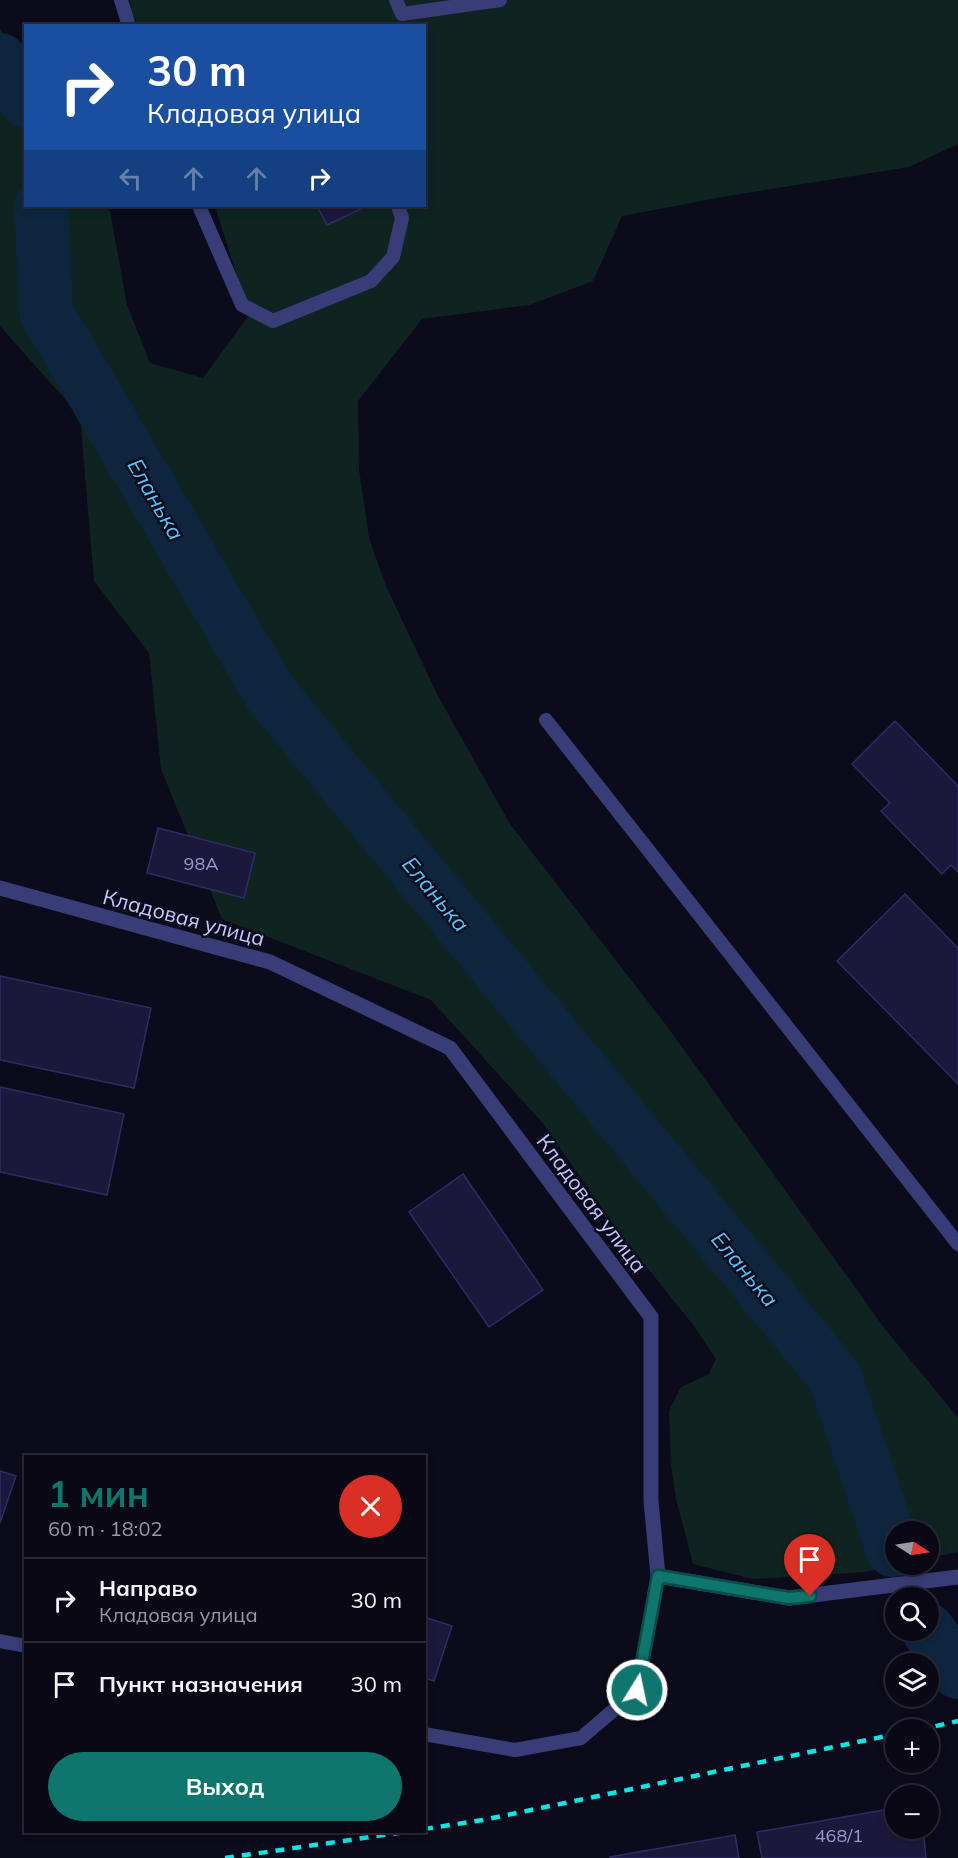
<!DOCTYPE html>
<html lang="ru">
<head>
<meta charset="utf-8">
<style>
  :root { --surface:#090814; --page:#12111d; --text:#f1f3f6; --muted:#999aa0; --line:#292934; --accent:#0f766e }
  body { margin:0; font-family:Mulish,sans-serif; background:var(--page); color:var(--text); height:100vh; display:flex; flex-direction:column; font-size:22px; white-space:nowrap }
  * { box-sizing:border-box; margin:0 }
  p { font-size:20px; color:var(--muted) }
  .icon { flex:none; width:33px; height:33px; fill:none; stroke:currentColor; stroke-width:2; stroke-linecap:round; stroke-linejoin:round }
  .map { position:relative; flex:1; overflow:hidden }
  .panel { position:absolute; left:24px; top:1455px; width:402px; height:378px; display:flex; flex-direction:column; background:var(--surface); border-radius:0px; box-shadow:0 3px 9px #0003,0 0 0 2px var(--line) }
  .panel>* { flex:none }
  .banner { position:absolute; left:24px; top:24px; width:402px; height:183px; border-radius:0px; box-shadow:0 3px 9px #0003,0 0 0 2px var(--line); background:#1a4fa0; color:#fff; overflow:hidden }
  .needle { width:39px; rotate:102deg }
  .buttons { position:absolute; left:885px; top:1521px; display:grid; gap:12px }
  .buttons a { display:grid; place-items:center; width:54px; height:54px; border-radius:50%; background:var(--surface); box-shadow:0 3px 9px #0003,0 0 0 2px var(--line); font-size:30px }
  .pin { position:absolute; display:grid; place-items:center; width:51px; height:51px; color:#fff; margin:-62px -26px; border-radius:50% 50% 50% 0; rotate:-45deg; box-shadow:0 0 6px #0007 }
  .pin .icon { rotate:45deg }
  .me { position:absolute; width:66px; margin:-33px; rotate:10deg; stroke-linejoin:round; filter:drop-shadow(0 0 4px #0008) }
  .turn { display:flex; align-items:center; gap:21px; height:126px; padding:0 24px; font-size:27px }
  .turn .icon { width:78px; height:78px; stroke-width:2.5 }
  .turn b { display:block; font-size:42px; line-height:51px }
  .lanes { display:flex; align-items:center; height:57px; padding:0 24px; background:#0003; justify-content:center; gap:30px; direction:ltr }
  .lanes .off { opacity:.35 }
  .round { display:grid; place-items:center; flex:none; width:63px; height:63px; border-radius:32px; background:var(--page) }
  .headline { display:flex; align-items:center; justify-content:space-between; height:102px; padding:0 24px }
  h1 { font-size:36px; font-weight:700; line-height:45px; color:var(--accent) }
  .primary-button { display:flex; gap:12px; margin-top:auto; padding:12px 24px }
  .primary-button a { flex:1; height:69px; border-radius:36px; background:var(--accent); color:#fff; font-size:24px; font-weight:700; line-height:69px; text-align:center }
  ul { padding:0; list-style:none }
  li { display:flex; align-items:center; gap:18px; height:84px; padding:0 24px; border-top:2px solid var(--line) }
  li div { flex:1 }
  li b { display:block; font-size:22px }
  li em { font-style:normal }
  .map>svg:first-child { display:block }
  .green { fill:#0f2421 }
  .lines { fill:none; stroke-linecap:round; stroke-linejoin:round }
  .river { stroke:#0d263e; stroke-width:54 }
  .building { fill:#1b183b; stroke:#302b66; stroke-width:1.5 }
  .service { stroke:#383d78; stroke-width:14 }
  .minor { stroke:#383d78; stroke-width:15 }
  .rail { stroke:#08e8e5; stroke-width:4.5; stroke-dasharray:9 8; stroke-linecap:butt }
  .route-casing { stroke:#0a4d48; stroke-width:15 }
  .route { stroke:#0f766e; stroke-width:10 }
  .labels { text-anchor:middle; dominant-baseline:central; stroke-width:5; stroke-linejoin:round; paint-order:stroke }
  .number-label { font-size:18px; fill:#9c9bcc }
  .street-label { font-size:21px; fill:#c7c7fd; stroke:#0c0b1b }
  .water-label { font-size:22px; font-style:italic; fill:#59c2f9; stroke:#0c0b1b }
</style>
</head>
<body>
<div class="map">
<svg width="958" height="1858" viewBox="0 0 958 1858">
  <rect width="100%" height="100%" fill="#0c0b1b"/>
  <!-- green -->
  <path class="green" d="M130 0H958V144L909 167 728 196 622 216 593 281 529 305 422 319 358 401 359 469 369 538 386 586 438 696 510 824 666 1025 885 1329 958 1418V1552L929 1558 928 1532H896V1564L899 1565 865 1572 753 1579 693 1564 676 1499 671 1465 669 1411 681 1387 709 1374 716 1359 694 1326 622 1236 541 1121 431 1000 222 919 161 769 149 653 94 581 80 416 0 326V29L13 53 25 64 26 206H109L127 305 150 363 203 378 249 315 215 206H424V26L138 25 131 11Z"/>
  <g class="lines">
    <!-- river -->
    <path class="river" d="M0 60 16 79 26 101
      M41 206 46 312 270 693 835 1377 893 1550
      M928 1630 958 1672"/>
  </g>
  <!-- building -->
  <path class="building" d="M317 206H367L327 225Z
    M895 721 958 786V872L951 865 942 874 881 811 890 803 852 764Z
    M158 828 255 853 244 898 147 873Z
    M905 894 958 948V1084L837 961Z
    M0 976 151 1008 134 1088 0 1060Z
    M0 1087 124 1114 107 1195 0 1172Z
    M463 1174 543 1290 489 1327 409 1212Z
    M0 1471 16 1476 0 1523Z
    M424 1617 452 1626 434 1681 424 1678Z
    M896 1808V1828H917L924 1838 926 1858H762L757 1832Z
    M735 1835 739 1858H610V1857Z"/>
  <g class="lines">
    <!-- service -->
    <path class="service" d="M121 0 129 26
      M396 0 402 14 500 0
      M199 206 242 305 273 321 371 281 393 257 402 218 398 206
      M546 720 958 1244
      M0 1641 26 1646
      M424 1734 515 1750 581 1738 637 1690 658 1576"/>
    <!-- minor -->
    <path class="minor" d="M0 888 270 962 450 1048 651 1317V1501L658 1576 789 1598 958 1577"/>
    <!-- rail -->
    <path class="rail" d="M919 1730 958 1721
      M424 1829 483 1820 896 1734
      M225 1858 405 1832"/>
  </g>
  <g class="lines">
    <!-- route casing -->
    <g class="route-casing">
      <path id="route" d="M637 1690 658 1576 789 1598 810 1596"/>
    </g>
    <!-- route -->
    <use href="#route" class="route"/>
  </g>
  <g class="labels">
    <!-- number labels -->
    <g class="number-label">
      <text x="201" y="863">98А</text>
      <text x="839" y="1835">468/1</text>
    </g>
    <!-- street labels -->
    <g class="street-label">
      <text transform="translate(184 917) rotate(15)">Кладовая улица</text>
      <text transform="translate(592 1203) rotate(53)">Кладовая улица</text>
    </g>
    <!-- water labels -->
    <g class="water-label">
      <text transform="translate(156 499) rotate(60)">Еланька</text>
      <text transform="translate(436 894) rotate(50)">Еланька</text>
      <text transform="translate(745 1269) rotate(50)">Еланька</text>
    </g>
  </g>
</svg>
<div class="buttons">
<a><svg class="needle" viewBox="-14 -14 28 28"><path d="M0-13l5 13h-10z" fill="#e53935"/><path d="M0 13l5-13h-10z" fill="#999aa0"/></svg></a>
<a><svg class="icon" aria-label="search" viewBox="0 0 24 24"><circle cx="10" cy="10" r="6"/><path d="M15 15l6 6"/></svg></a>
<a><svg class="icon" aria-label="layers" viewBox="0 0 24 24"><path d="M12 4l9 5-9 5-9-5zM3 14l9 5 9-5"/></svg></a>
<a>+</a>
<a>−</a>
</div>
<div class="pin" style="left:810px;top:1596px;background:#d93025"><svg class="icon" aria-label="arrive" viewBox="0 0 24 24"><path d="M6 21V4h12l-3 4 3 4H6"/></svg></div>
<svg class="me" style="left:637px;top:1690px" viewBox="-20 -20 40 40"><circle r="17" fill="#0f766e" stroke="#fff" stroke-width="3"/><path d="M0-11L8 9 0 5-8 9z" fill="#fff"/></svg>
<div class="banner">
<div class="turn"><svg class="icon" aria-label="right" viewBox="0 0 24 24"><path d="M7 20v-9h11M14 6l5 5-5 5"/></svg><div><b>30 m</b>Кладовая улица</div></div>
<div class="lanes"><svg class="icon off" aria-label="left" viewBox="0 0 24 24"><path d="M17 20v-9H6M10 6l-5 5 5 5"/></svg><svg class="icon off" aria-label="ahead" viewBox="0 0 24 24"><path d="M12 20V5M6 11l6-6 6 6"/></svg><svg class="icon off" aria-label="ahead" viewBox="0 0 24 24"><path d="M12 20V5M6 11l6-6 6 6"/></svg><svg class="icon" aria-label="right" viewBox="0 0 24 24"><path d="M7 20v-9h11M14 6l5 5-5 5"/></svg></div>
</div>
<section class="panel">
<div class="headline"><div><h1>1 мин</h1><p>60 m · 18:02</p></div><a class="round" style="background:#d93025;color:#fff"><svg class="icon" aria-label="close" viewBox="0 0 24 24"><path d="M6 6l12 12M18 6L6 18"/></svg></a></div>
<ul>
<li><svg class="icon" aria-label="right" viewBox="0 0 24 24"><path d="M7 20v-9h11M14 6l5 5-5 5"/></svg><div><b>Направо</b><p>Кладовая улица</p></div><em>30 m</em></li>
<li><svg class="icon" aria-label="arrive" viewBox="0 0 24 24"><path d="M6 21V4h12l-3 4 3 4H6"/></svg><div><b>Пункт назначения</b></div><em>30 m</em></li>
</ul>
<div class="primary-button"><a>Выход</a></div>
</section>
</div>
</body>
</html>
